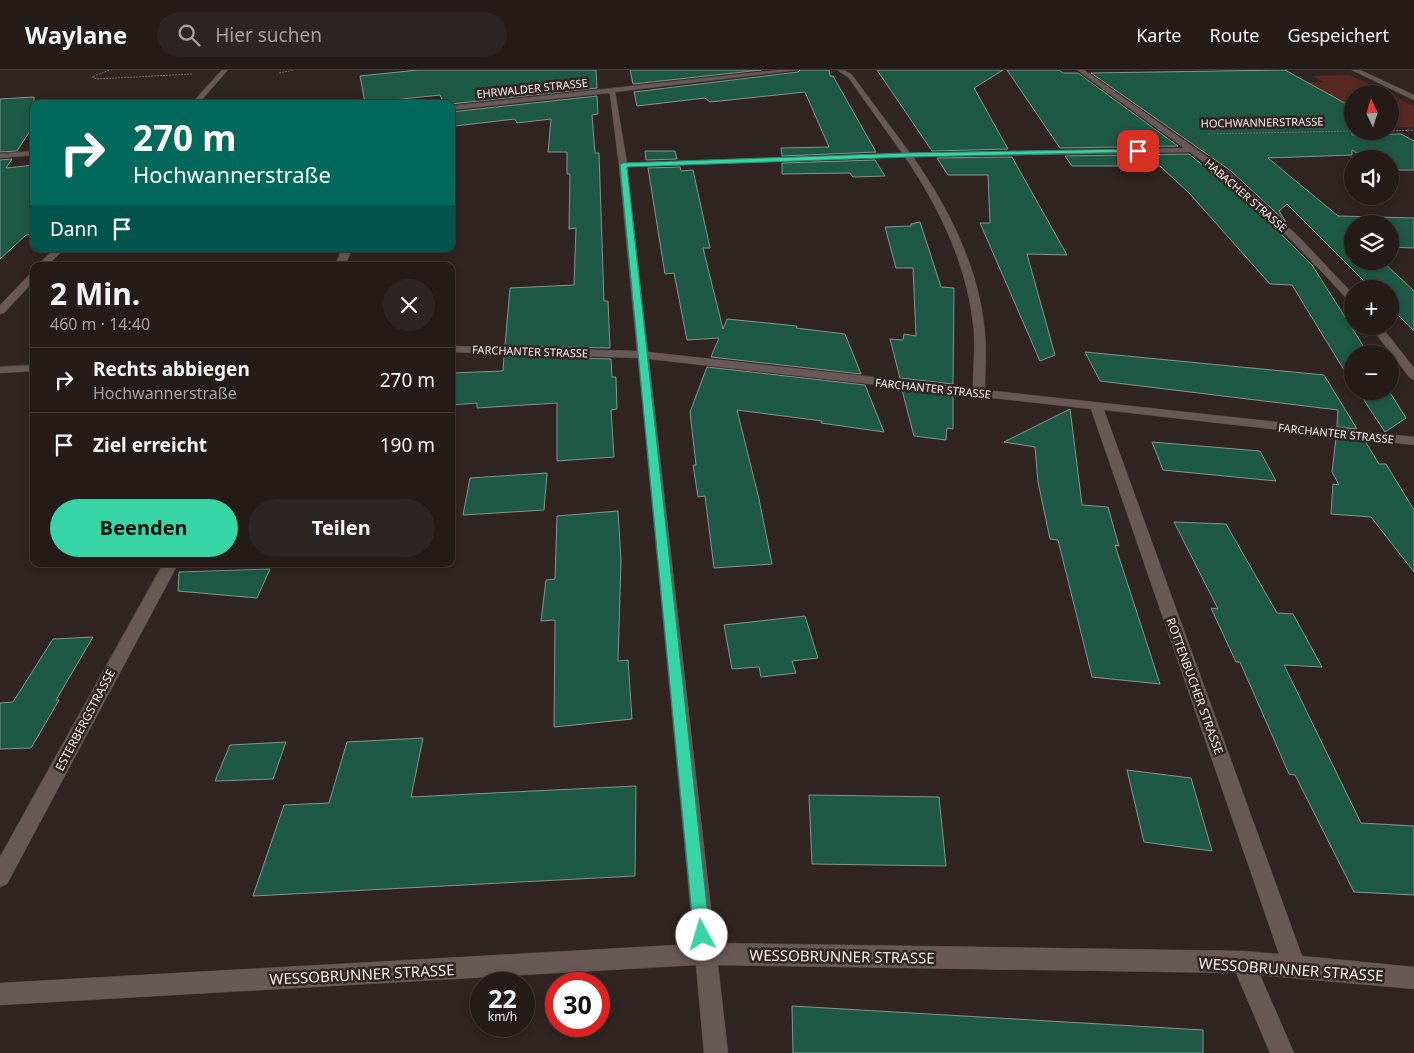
<!DOCTYPE html>
<html lang="de">
<head>
<meta charset="utf-8">
<style>
  :root { --surface:#251c1a; --page:#2d2523; --text:#f1f3f6; --muted:#a3a1a2; --line:#423a39; --accent:#37d4a6 }
  body { margin:0; font-family:"Noto Sans",sans-serif; background:var(--page); color:var(--text); height:100vh; display:flex; flex-direction:column; font-size:19px; white-space:nowrap }
  * { box-sizing:border-box; margin:0 }
  p { font-size:16px; color:var(--muted) }
  .icon { flex:none; width:28px; height:28px; fill:none; stroke:currentColor; stroke-width:2; stroke-linecap:round; stroke-linejoin:round }
  .map { position:relative; flex:1; overflow:hidden }
  .sheet { position:absolute; left:30px; top:192px; width:425px; height:305px; display:flex; flex-direction:column; background:var(--surface); border-radius:10px; box-shadow:0 2px 8px #0003,0 0 0 1px var(--line) }
  .sheet>* { flex:none }
  .guide { position:absolute; left:30px; top:30px; width:425px; height:152px; border-radius:10px; box-shadow:0 2px 8px #0003,0 0 0 1px var(--line); background:#00695c; color:#fff; overflow:hidden }
  .needle { width:32px; rotate:356deg }
  .fabs { position:absolute; left:1344px; top:15px; display:grid; gap:10px }
  .fabs a { display:grid; place-items:center; width:55px; height:55px; border-radius:50%; background:var(--surface); box-shadow:0 2px 8px #0003,0 0 0 1px var(--line); font-size:25px }
  .speed { position:absolute; left:470px; top:902px; display:flex; gap:10px; font-size:25px; font-weight:700; text-align:center }
  .speed>* { display:grid; place-content:center; width:65px; height:65px; border-radius:50%; background:var(--surface); box-shadow:0 2px 8px #0003,0 0 0 1px var(--line); line-height:1 }
  .speed small { font-size:12px; font-weight:400 }
  .speed .limit { border:8px solid #d22; background:#fff; color:#111 }
  .pin { position:absolute; display:grid; place-items:center; width:42px; height:42px; color:#fff; margin:-21px; border-radius:10px; box-shadow:0 2px 8px #0006 }
  .me { position:absolute; width:55px; margin:-28px; rotate:354deg; stroke-linejoin:round; filter:drop-shadow(0 0 4px #0008) }
  .turn { display:flex; align-items:center; gap:18px; height:105px; padding:0 20px; font-size:22px }
  .turn .icon { width:65px; height:65px; stroke-width:2.5 }
  .turn b { display:block; font-size:35px; line-height:42px }
  .then { display:flex; align-items:center; height:48px; padding:0 20px; background:#0003; gap:10px; font-size:19px }
  .round { display:grid; place-items:center; flex:none; width:52px; height:52px; border-radius:26px; background:var(--page) }
  .summary { display:flex; align-items:center; justify-content:space-between; height:85px; padding:0 20px }
  h1 { font-size:30px; font-weight:700; line-height:38px }
  .button { display:flex; gap:10px; margin-top:auto; padding:10px 20px }
  .button a { flex:1; height:58px; border-radius:30px; background:var(--accent); color:#111; font-size:20px; font-weight:700; line-height:58px; text-align:center }
  .button a+a { background:var(--page); color:var(--text) }
  ul { padding:0; list-style:none }
  li { display:flex; align-items:center; gap:15px; height:65px; padding:0 20px; border-top:1px solid var(--line) }
  li div { flex:1 }
  li b { display:block; font-size:19px }
  li em { font-style:normal }
  header { display:flex; align-items:center; gap:30px; box-sizing:border-box; height:70px; padding:0 25px; background:var(--surface); border-bottom:1px solid var(--line) }
  header strong { font-size:24px }
  nav { display:flex; gap:28px; margin-inline-start:auto; font-size:18px }
  .search { width:350px; height:45px; background:var(--page); display:flex; align-items:center; gap:12px; box-sizing:border-box; padding:0 18px; border-radius:28px; color:var(--muted); font-size:19px }
  .map>svg:first-child { display:block }
  .green { fill:#592823 }
  .building { fill:#1e5946; stroke:#85948e }
  .lines { fill:none; stroke-linecap:round; stroke-linejoin:round }
  .minor-casing { stroke:#4e4442; stroke-width:1 }
  .path { stroke:#746968; stroke-width:1; stroke-dasharray:2 1; stroke-linecap:butt }
  .minor { fill:#685957; fill-rule:evenodd }
  .route { fill:#37d4a6; stroke:#248a6c }
  .labels { text-anchor:middle; dominant-baseline:central; stroke-width:5; stroke-linejoin:round; paint-order:stroke }
  .far-street-label { font-size:11px; fill:#f7eeed; stroke:#312523 }
  .street-label { font-size:12px; fill:#f7eeed; stroke:#312523 }
  .near-street-label { font-size:15px; fill:#f7eeed; stroke:#312523 }
</style>
</head>
<body>
<header>
<strong>Waylane</strong>
<div class="search"><svg class="icon" aria-label="search" viewBox="0 0 24 24"><circle cx="10" cy="10" r="6"/><path d="M15 15l6 6"/></svg>Hier suchen</div>
<nav><a>Karte</a><a>Route</a><a>Gespeichert</a></nav>
</header>
<div class="map">
<svg width="1414" height="983" viewBox="0 0 1414 983">
  <rect width="100%" height="100%" fill="#312523"/>
  <!-- green -->
  <path class="green" d="M1350 5 1389 24H1352V40L1290 39 1294 13 1324 12 1313 6Z
    M1390 24 1414 36V57H1400L1390 52Z"/>
  <!-- building -->
  <path class="building" d="M418 0H596L597 18 451 34H444L440 25 365 33 360 6Z
    M630 0H761L633 14Z
    M800 0H829L830 6H833L876 82 782 86 781 78 829 77 805 22 720 31 710 32 705 28 637 36 634 22 798 2Z
    M877 0H1003L974 18 1008 79 932 81Z
    M1007 0H1059L1063 3H1078L1178 76 1060 78Z
    M1285 0 1352 37V65L1401 64 1414 71V100H1390V89H1366L1352 80V85L1268 88 1338 146 1414 148V178L1390 177V154H1352V191H1382L1414 221V261L1390 237V219H1372L1287 134 1279 141 1286 152 1231 101 1091 3Z
    M597 26 598 44 592 45 595 83H599L604 231H608L610 278 505 276 510 218 574 215 576 158 569 159 570 104H567V82H548L551 49 517 53 515 49 455 56 451 49V42Z
    M34 27V55L17 81 0 82V29Z
    M645 81H675L677 89 646 90Z
    M1189 84 1252 135 1312 195 1364 277H1361L1365 284H1352V313L1292 215 1270 214 1190 124 1160 96H1072L1065 86Z
    M1012 87 1067 185 1027 184 1055 285 1040 291 980 153H990L988 105H948L937 88Z
    M12 89 6 98 34 95V164L26 165 0 189V90Z
    M875 90 885 106 853 107 850 103 782 104V93Z
    M680 97 681 101 693 100 710 178H703L723 259 727 249 797 256 796 258 845 264 861 304 711 287 719 268 687 270 674 203 665 204 648 98Z
    M920 152 941 217 954 218 953 314 900 308 890 269 903 270 904 264 916 266 913 198H896L885 157 911 156V154Z
    M1085 282 1324 305 1357 359 1337 357 1338 340 1100 311Z
    M504 286 611 289 612 307H616L617 339 611 340 614 387 557 391V333L477 338V333L451 335V303L503 301Z
    M707 297 865 315 884 362 821 353 822 351 737 340 759 429 772 494 714 498 705 426 698 427 693 395H696L690 342Z
    M902 320 953 325V359L947 358 946 370 914 366Z
    M1358 321H1389L1406 348 1385 362Z
    M1070 339 1082 435 1108 437 1119 476 1115 475 1160 614 1092 607 1058 470 1050 469 1038 412 1035 377 1004 372Z
    M1336 368 1365 371 1379 394H1386L1414 440V502L1371 447 1331 444 1333 414 1339 415 1332 402Z
    M1152 372 1260 381 1276 411 1163 400Z
    M547 403 544 440 463 445 470 408Z
    M618 441 621 491 618 591 628 590 632 649 554 657 555 550 541 551 546 510 555 509 557 446Z
    M1174 452 1226 454 1277 543 1293 544 1322 597 1284 595 1361 753 1414 756V825L1354 822 1295 705 1289 704 1240 592H1236L1211 538 1218 539Z
    M270 499 257 528 178 521 179 502Z
    M805 546 818 588 792 591 796 603 761 607 759 597 732 599 724 555Z
    M93 567 56 630H59L31 678 0 679V633L13 632 53 569Z
    M423 668 411 727 636 716 635 806 253 826 284 735 329 733 347 672Z
    M286 672 273 709 215 711 230 675Z
    M1127 700 1191 708 1212 781 1144 772Z
    M809 725 939 727 946 796 812 794Z
    M792 936 1203 960V983H793Z"/>
  <g class="lines">
    <!-- minor casing -->
    <g class="minor-casing">
      <path id="minor" d="M222 0H228L198 34H191Z
        M778 0H798L615 22 627 93 902 83 848 7 837 0H844L852 5 910 83 1184 78 1077 0H1084L1230 103 1300 168 1352 223V231L1348 230C1299 177 1249 125 1190 82L913 87C948 137 977 194 984 255 987 276 985 298 985 320L1414 367V375L1104 340 1302 886 1414 897V919L1260 905 1294 983H1270L1236 903 718 895 728 983H704L696 895 0 935V913L694 874 638 288 451 282V276L637 281 619 95 610 24 608 23 451 40V36ZM905 87C939 137 966 193 973 253 976 274 973 297 973 318L648 282 627 97ZM649 289 1091 339 1279 884 1243 881 715 873Z
        M1352 0H1360L1414 25V30Z
        M34 81V85L0 88V84Z
        M54 179H64L47 196H37Z
        M342 179H352L345 196H335Z
        M34 202V211L4 243 0 244V235L31 203Z
        M1370 256H1381L1414 298V310L1410 308Z
        M34 295V301L0 303V297Z
        M163 494H178L7 814 0 817V787Z"/>
    </g>
    <!-- path -->
    <path class="path" d="M109 0 92 7 97 9 192 4
      M279 3 294 0
      M1390 61 1414 60
      M1208 64 1352 61"/>
    <!-- minor -->
    <use href="#minor" class="minor"/>
  </g>
  <!-- route -->
  <path class="route" d="M1138 79 1140 82 909 87 627 97 710 865 708 871 702 873 696 871 694 865 620 95 623 93 909 83Z"/>
  <g class="labels">
    <!-- far-street labels -->
    <g class="far-street-label">
      <text transform="translate(532 18) rotate(-6)">EHRWALDER STRASSE</text>
      <text transform="translate(1262 52) rotate(-1)">HOCHWANNERSTRASSE</text>
      <text transform="translate(1246 125) rotate(41)">HABACHER STRASSE</text>
      <text transform="translate(530 281) rotate(2)">FARCHANTER STRASSE</text>
      <text transform="translate(933 318) rotate(6)">FARCHANTER STRASSE</text>
      <text transform="translate(1336 363) rotate(6)">FARCHANTER STRASSE</text>
    </g>
    <!-- street labels -->
    <g class="street-label">
      <text transform="translate(1195 616) rotate(70)">ROTTENBUCHER STRASSE</text>
      <text transform="translate(85 650) rotate(-62)">ESTERBERGSTRASSE</text>
    </g>
    <!-- near-street labels -->
    <g class="near-street-label">
      <text transform="translate(842 886) rotate(1)">WESSOBRUNNER STRASSE</text>
      <text transform="translate(1291 899) rotate(4)">WESSOBRUNNER STRASSE</text>
      <text transform="translate(362 904) rotate(-3)">WESSOBRUNNER STRASSE</text>
    </g>
  </g>
</svg>
<div class="fabs">
<a><svg class="needle" viewBox="-14 -14 28 28"><path d="M0-13l5 13h-10z" fill="#e53935"/><path d="M0 13l5-13h-10z" fill="#a3a1a2"/></svg></a>
<a><svg class="icon" aria-label="sound" viewBox="0 0 24 24"><path d="M4 9h4l5-4v14l-5-4H4zM17 9q2 3 0 6"/></svg></a>
<a><svg class="icon" aria-label="layers" viewBox="0 0 24 24"><path d="M12 4l9 5-9 5-9-5zM3 14l9 5 9-5"/></svg></a>
<a>+</a>
<a>−</a>
</div>
<div class="speed"><div>22<small>km/h</small></div><div class="limit">30</div></div>
<div class="pin" style="left:1138px;top:81px;background:#d93025"><svg class="icon" aria-label="arrive" viewBox="0 0 24 24"><path d="M6 21V4h12l-3 4 3 4H6"/></svg></div>
<svg class="me" style="left:702px;top:865px" viewBox="-20 -20 40 40"><circle r="19" fill="#fff"/><path d="M0-13L10 11 0 6-10 11z" fill="#37d4a6"/></svg>
<div class="guide">
<div class="turn"><svg class="icon" aria-label="right" viewBox="0 0 24 24"><path d="M7 20v-9h11M14 6l5 5-5 5"/></svg><div><b>270 m</b>Hochwannerstraße</div></div>
<div class="then">Dann<svg class="icon" aria-label="arrive" viewBox="0 0 24 24"><path d="M6 21V4h12l-3 4 3 4H6"/></svg></div>
</div>
<section class="sheet">
<div class="summary"><div><h1>2 Min.</h1><p>460 m · 14:40</p></div><a class="round"><svg class="icon" aria-label="close" viewBox="0 0 24 24"><path d="M6 6l12 12M18 6L6 18"/></svg></a></div>
<ul>
<li><svg class="icon" aria-label="right" viewBox="0 0 24 24"><path d="M7 20v-9h11M14 6l5 5-5 5"/></svg><div><b>Rechts abbiegen</b><p>Hochwannerstraße</p></div><em>270 m</em></li>
<li><svg class="icon" aria-label="arrive" viewBox="0 0 24 24"><path d="M6 21V4h12l-3 4 3 4H6"/></svg><div><b>Ziel erreicht</b></div><em>190 m</em></li>
</ul>
<div class="button"><a>Beenden</a><a>Teilen</a></div>
</section>
</div>
</body>
</html>
